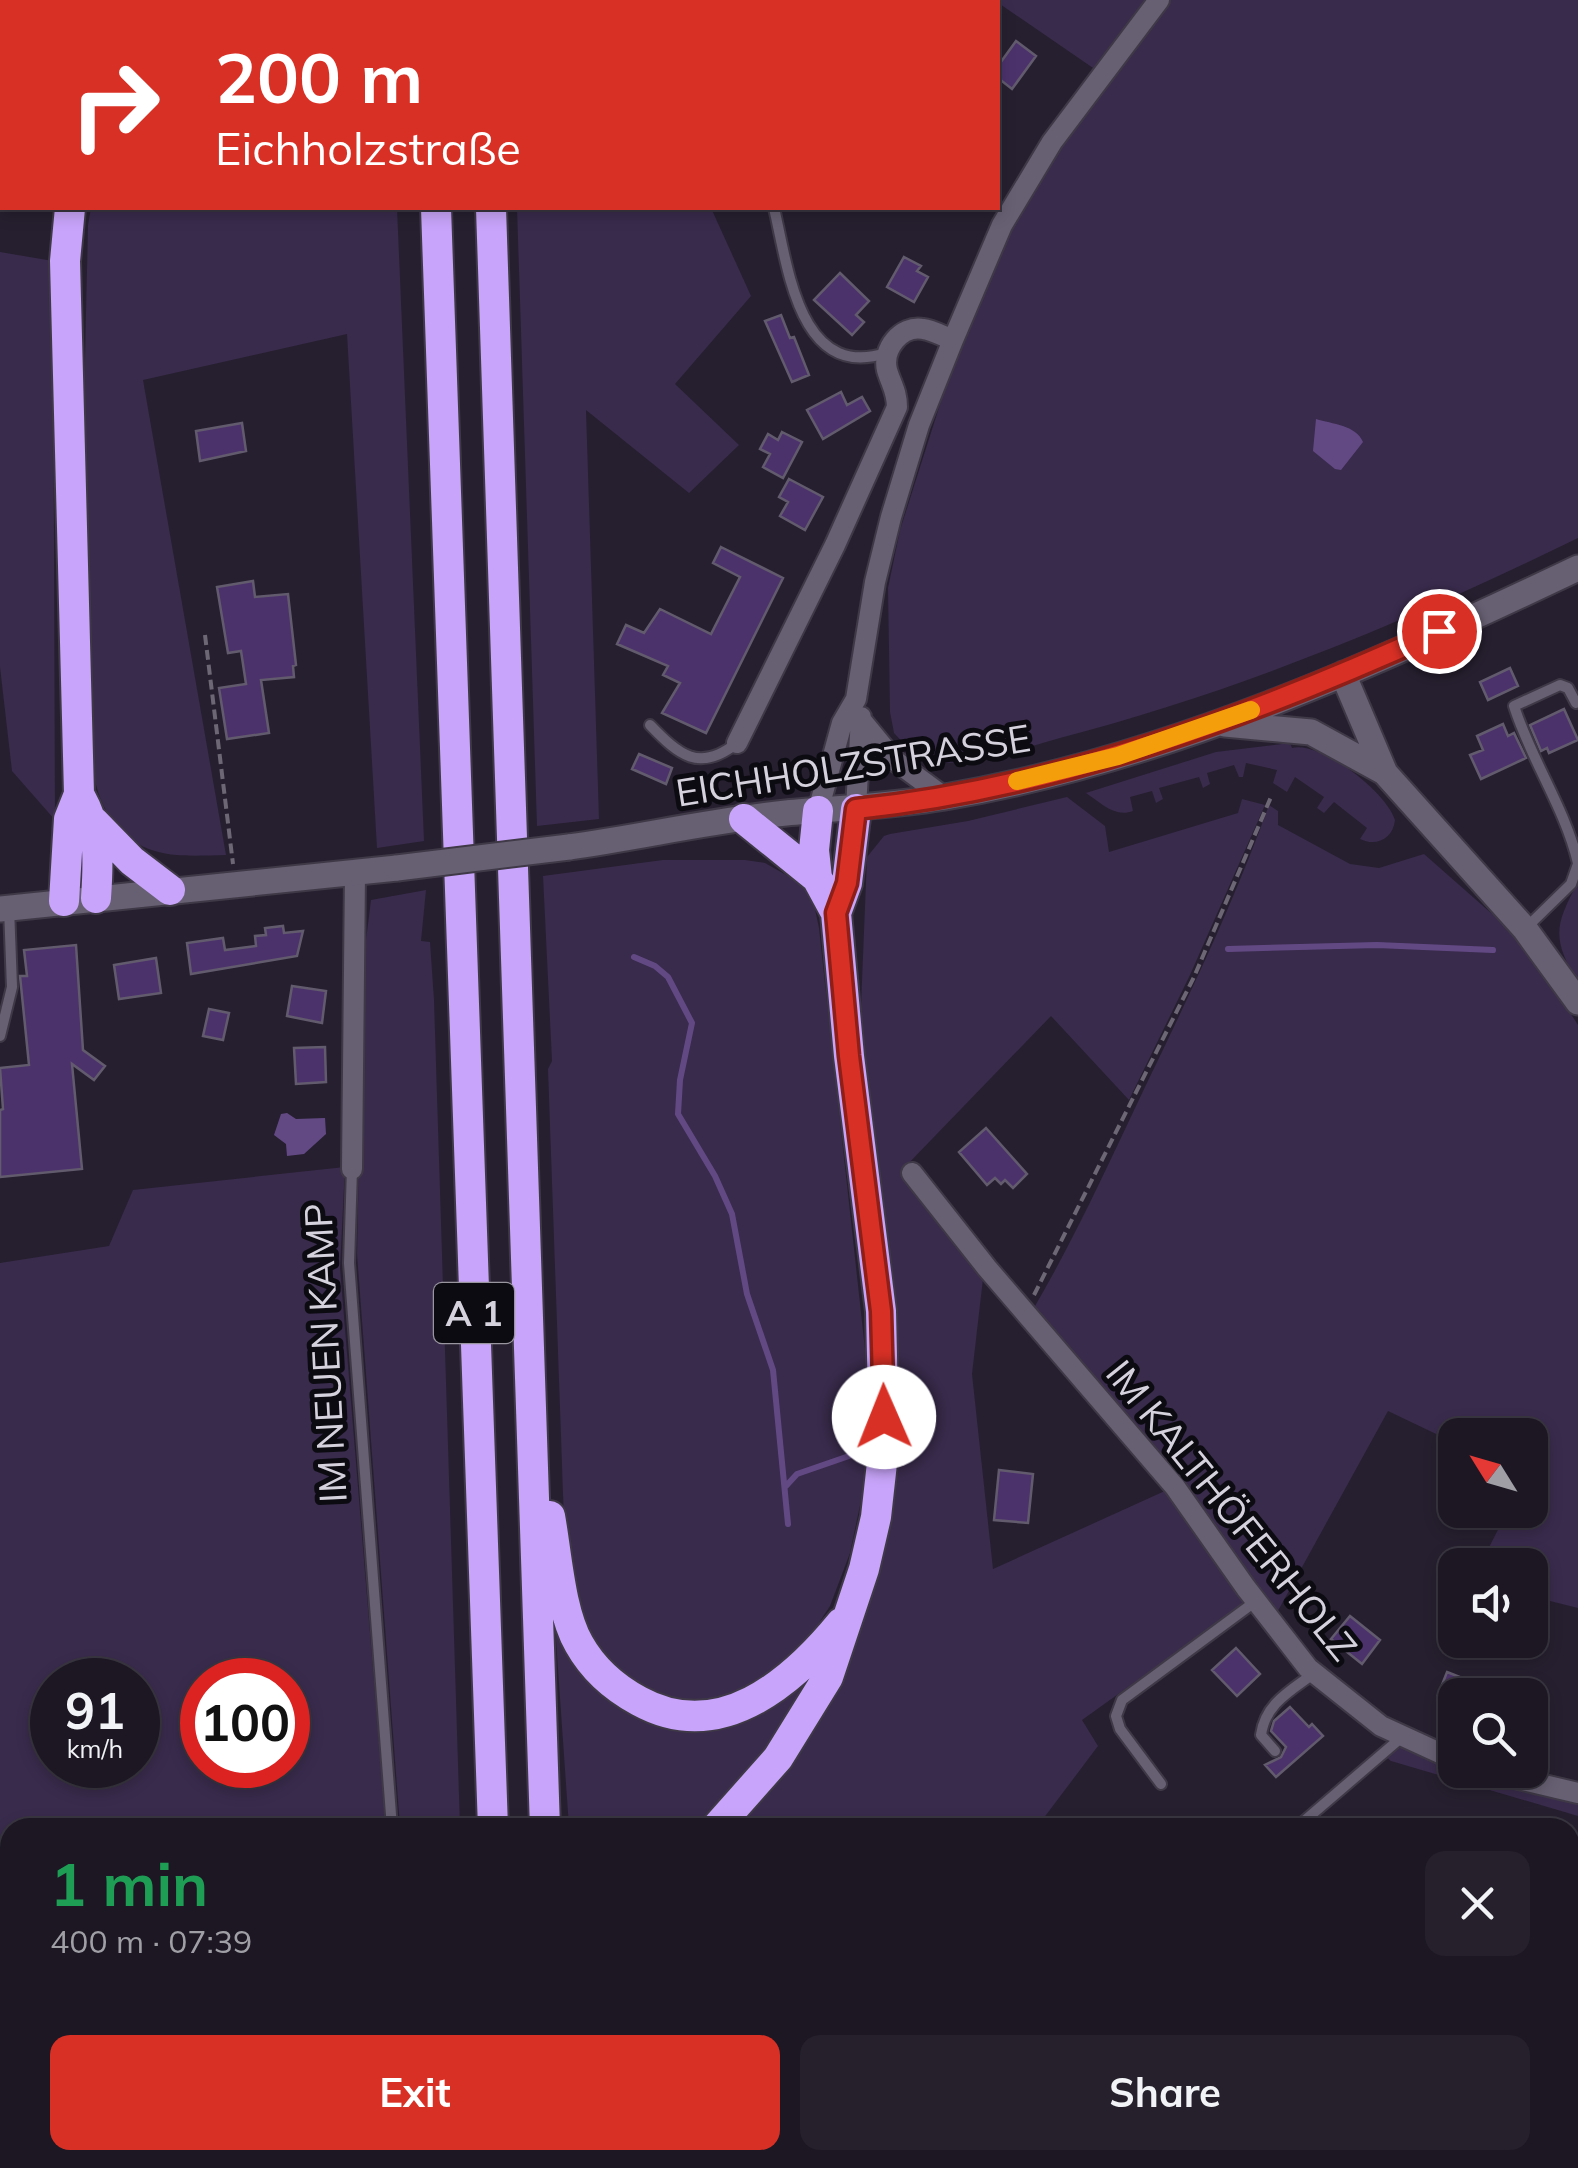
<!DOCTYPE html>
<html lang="en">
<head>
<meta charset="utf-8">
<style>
  :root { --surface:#1c1723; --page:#25202b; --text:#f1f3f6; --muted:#a09fa6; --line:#3a3641; --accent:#d93025 }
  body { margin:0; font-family:Mulish,sans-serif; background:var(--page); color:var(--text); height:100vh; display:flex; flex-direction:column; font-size:38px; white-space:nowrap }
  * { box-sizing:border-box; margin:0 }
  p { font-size:32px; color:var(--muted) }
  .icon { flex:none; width:55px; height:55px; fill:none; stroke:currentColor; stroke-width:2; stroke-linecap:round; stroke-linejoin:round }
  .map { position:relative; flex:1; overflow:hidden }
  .drawer { position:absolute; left:0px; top:1818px; width:1580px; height:352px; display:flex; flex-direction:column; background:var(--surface); border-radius:30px 30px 0 0; box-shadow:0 5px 15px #0003,0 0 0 2px var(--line) }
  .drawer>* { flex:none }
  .top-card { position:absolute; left:0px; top:0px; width:1000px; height:210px; box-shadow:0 5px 15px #0003,0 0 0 2px var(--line); background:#d93025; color:#fff; overflow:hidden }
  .needle { width:65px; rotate:307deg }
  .controls { position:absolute; left:1438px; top:1418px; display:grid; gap:20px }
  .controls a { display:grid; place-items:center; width:110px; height:110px; border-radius:20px; background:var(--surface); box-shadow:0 5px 15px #0003,0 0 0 2px var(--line); font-size:50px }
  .speed { position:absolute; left:30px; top:1658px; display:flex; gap:20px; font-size:50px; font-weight:700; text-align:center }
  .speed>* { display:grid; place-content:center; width:130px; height:130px; border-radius:50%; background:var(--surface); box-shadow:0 5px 15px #0003,0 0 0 2px var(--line); line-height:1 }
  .speed small { font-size:25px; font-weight:400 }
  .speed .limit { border:15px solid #d22; background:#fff; color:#111 }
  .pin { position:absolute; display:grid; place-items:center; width:85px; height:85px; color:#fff; margin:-42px; border:5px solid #fff; border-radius:50%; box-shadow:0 2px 10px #0007 }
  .me { position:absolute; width:110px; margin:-55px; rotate:359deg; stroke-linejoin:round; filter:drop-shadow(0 0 8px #0008) }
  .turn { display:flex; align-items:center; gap:35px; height:210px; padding:0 50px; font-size:45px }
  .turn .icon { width:130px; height:130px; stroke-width:2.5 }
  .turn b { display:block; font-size:70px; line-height:85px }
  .round { display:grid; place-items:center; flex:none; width:105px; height:105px; border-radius:20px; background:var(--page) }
  .head { display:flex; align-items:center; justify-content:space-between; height:170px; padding:0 50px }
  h1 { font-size:60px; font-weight:700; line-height:75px; color:#1e9e55 }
  .action { display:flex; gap:20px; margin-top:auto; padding:20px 50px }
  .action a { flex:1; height:115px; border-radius:20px; background:var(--accent); color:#fff; font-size:40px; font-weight:700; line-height:115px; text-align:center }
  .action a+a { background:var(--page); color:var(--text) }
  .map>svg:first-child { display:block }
  .green { fill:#392b4c; fill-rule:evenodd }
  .water { fill:#634984 }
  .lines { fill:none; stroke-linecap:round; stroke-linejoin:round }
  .stream { stroke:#634984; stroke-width:6 }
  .building { fill:#4c326b; stroke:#625b6e; stroke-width:2.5 }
  .service-casing { stroke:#3f3947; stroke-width:14 }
  .minor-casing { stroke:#3f3947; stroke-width:24 }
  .secondary-casing { stroke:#3f3947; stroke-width:29 }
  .motorway-casing { stroke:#3f3947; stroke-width:34 }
  .path { stroke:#6d6775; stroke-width:4; stroke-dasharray:10 5; stroke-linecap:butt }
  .service { stroke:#676073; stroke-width:10 }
  .minor { stroke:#676073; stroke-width:20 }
  .secondary { stroke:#676073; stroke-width:25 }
  .motorway { stroke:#c8a4fa; stroke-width:30 }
  .secondary-bridge-casing { stroke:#3f3947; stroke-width:29; stroke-linecap:butt }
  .secondary-bridge { stroke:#676073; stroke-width:25 }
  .route-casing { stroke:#8d1f18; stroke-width:25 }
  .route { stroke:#d93025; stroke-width:18 }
  .slow { stroke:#f59e0b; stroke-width:18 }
  .labels { text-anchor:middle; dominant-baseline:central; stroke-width:10; stroke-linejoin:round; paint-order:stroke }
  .shield { fill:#0d0b12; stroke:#9a96a0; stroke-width:2.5 }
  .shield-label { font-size:35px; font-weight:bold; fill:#d6d2dd }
  .street-label { font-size:38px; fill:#d6d2dd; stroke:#0d0b12 }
</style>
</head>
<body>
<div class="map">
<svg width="1578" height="2168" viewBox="0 0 1578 2168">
  <rect width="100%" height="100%" fill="#261f2f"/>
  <!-- green -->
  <path class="green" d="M994 0H1150L1096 70Z
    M1167 0H1578V538C1411 620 1240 691 1060 738 1012 751 952 776 905 754L907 747 894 733 890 712 888 588 900 530 949 376 1007 233 1057 151Z
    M91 208H397L424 841 377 848 347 334 143 380 226 855C180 856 140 861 110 817 83 777 88 702 86 653 80 511 85 368 88 225Z
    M517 208H711L751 296 675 384 739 445 689 493 586 410 599 819 537 826Z
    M0 252 53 261 55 820 12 771 0 667Z
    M1290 743 1292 748C1319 740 1386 791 1395 820 1393 839 1376 847 1360 839L1367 828 1334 802 1324 813 1317 808 1324 797 1295 777 1287 792 1273 783 1277 770 1246 763 1243 777H1239L1234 765 1207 773 1210 784 1203 788 1199 777 1159 788 1163 799 1156 803 1152 791 1130 797 1133 811C1115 818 1101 803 1086 793L1216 752Z
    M1067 797 1105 826 1109 852 1238 813 1242 799 1265 805 1190 975 1129 1100 1051 1016 904 1168 984 1270 972 1374 993 1569 1167 1490 1248 1601 1082 1720 1098 1746 1037 1827 722 1828 787 1754 885 1517 860 1031 867 857 884 836 890 834 968 821Z
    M1269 805 1278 811V825L1350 864 1379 868 1424 854 1499 920 1547 977 1578 1025V1608L1530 1596V1565H1480L1508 1510H1530V1435H1455V1443L1388 1411 1274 1618 1031 1313C1074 1240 1109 1163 1145 1087 1190 994 1234 902 1269 805Z
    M663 860H745L765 863 788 876 793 871 812 895 819 928 869 1386 866 1477 850 1553 830 1606 804 1646 767 1683 699 1705 636 1691 588 1644 566 1578 548 1069 552 1061 543 876Z
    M1578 882V983C1552 938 1554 927 1578 882Z
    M426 890 421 941 430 942 434 1000 460 1827H400L357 1254 363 964 371 900Z
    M345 1167 340 1268 386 1827 10 1828V2160H411V2168H0V1263L109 1246 133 1190ZM52 1680H138V1765H52ZM202 1680H288V1765H202Z
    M555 1626 587 1676 672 1726 828 1652 766 1751 695 1827H569Z
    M1398 1744 1455 1766V1770H1467L1578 1800V1816L1391 1761 1385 1756Z
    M1578 2016V2168H1419L1429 2160H1570V2024Z
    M596 2160H891V2168H595Z"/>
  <!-- water -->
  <path class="water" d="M1316 419C1332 424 1356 425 1363 442L1341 470 1335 469 1313 451Z
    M287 1113 296 1119 325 1118 326 1134 304 1154 287 1156 286 1144 274 1135 281 1114Z"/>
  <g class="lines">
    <!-- stream -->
    <path class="stream" d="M1228 949 1377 945 1493 950
      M634 957 655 966 668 977 692 1023 680 1080 678 1114 715 1176 732 1214 747 1294 773 1370 788 1524
      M786 1486 797 1474 849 1456
      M855 2160 856 2168"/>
  </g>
  <!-- building -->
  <path class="building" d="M1016 41 1036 56 1012 89 998 78V66Z
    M904 257 921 266 917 271 928 277 914 302 887 287Z
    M840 273 869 301 856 315 864 322 852 335 814 300Z
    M781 315 790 338 794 337 809 375 792 382 765 321Z
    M841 392 847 405 862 397 870 411 823 439 807 410Z
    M242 423 246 451 200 461 196 431Z
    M782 432 802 442 783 478 763 467 770 454 760 449 768 434 778 440Z
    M789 479 823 497 805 530 780 516 788 502 779 497Z
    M721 547 783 578 706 733 662 713 680 683 663 675 668 666 617 644 626 625 644 633 660 609 711 634 740 577 713 563Z
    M253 581 255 597 288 594 296 665 293 666 294 677 261 680 269 733 227 739 219 688 246 684 241 651 228 653 217 587Z
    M1510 668 1518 686 1488 700 1480 682Z
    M1564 709 1578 740 1549 753 1547 748 1541 751 1530 725Z
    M1503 724 1508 736 1514 733 1526 758 1481 779 1470 755 1483 750 1477 736Z
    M639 754 672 768 666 784 632 769Z
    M283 926 284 933 303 931 297 956 191 974 187 943 223 938 225 950 256 946 255 936 266 935 265 928Z
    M76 945 83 1050 105 1066 94 1080 72 1064 82 1169 0 1177V1110L3 1109 0 1068 29 1065 20 976H27L24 950Z
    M156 958 161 993 119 999 114 965Z
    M292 986 326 991 322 1023 287 1016Z
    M209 1009 229 1013 223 1040 203 1036Z
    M325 1047 326 1082 296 1084 294 1048Z
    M986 1128 1027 1174 1013 1188 1005 1180 1001 1184 995 1178 987 1185 959 1152Z
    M999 1470 1033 1474 1028 1523 994 1520Z
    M1350 1616 1380 1640 1362 1664 1331 1639Z
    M1236 1648 1260 1674 1237 1696 1212 1670Z
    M1447 1672 1503 1694V1695H1438Z
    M1290 1707 1309 1727 1312 1724 1323 1736 1276 1777 1265 1765 1281 1757 1286 1747 1271 1731 1274 1721Z"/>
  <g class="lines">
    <!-- service casing -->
    <g class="service-casing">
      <path id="service" d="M774 208C788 267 799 381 886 353
        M1576 703 1568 688 1560 685 1514 706C1531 760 1565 808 1578 863
        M650 725C679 755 699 773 737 743
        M1526 928 1571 884 1578 864
        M0 1036 12 987 9 908
        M352 1169 349 1263 392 1828
        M1275 1751 1261 1735C1265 1704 1290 1691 1313 1674
        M1161 1784 1120 1729 1116 1716 1122 1700 1256 1601
        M1296 1828 1402 1737
        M420 2160V2168"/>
    </g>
    <!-- minor casing -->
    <g class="minor-casing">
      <path id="minor" d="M862 721 894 760 944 797
        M737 743 835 545 897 407C897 391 891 384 887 370 882 349 901 325 923 329 933 330 944 337 953 340
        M856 809 861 717
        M818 811 842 723 856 699 875 582 891 517 919 425 953 340 1002 225 1052 142 1159 0
        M352 1169 355 873
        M912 1173 987 1268 1175 1487 1246 1588 1308 1668 1381 1726 1455 1760
        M1480 1770 1578 1793"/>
    </g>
    <!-- secondary casing -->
    <g class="secondary-casing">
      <path id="secondary" d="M1343 674 1385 773 1525 929 1578 1002
        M1225 724 1311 732 1384 772
        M569 847C641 837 713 820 786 813 839 808 892 806 945 797 1167 759 1376 664 1578 568
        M0 909 397 868"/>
    </g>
    <!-- motorway casing -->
    <g class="motorway-casing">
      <path id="motorway" d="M297 0 307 2
        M429 0V2
        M485 0V2
        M152 2 155 0
        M229 2 236 0
        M436 208 493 1828
        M491 208 545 1828
        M79 794C100 832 99 855 96 898
        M94 822 132 861 170 890
        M817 878 814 850 818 811
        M64 901 69 819 79 794 65 261 70 208
        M836 913 847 883 856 809
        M550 1516C557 1554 560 1611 579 1644 593 1669 613 1687 639 1701 719 1745 791 1684 841 1623
        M716 1828 778 1758 828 1677 864 1569 876 1517 884 1445 881 1311 849 1056 836 913 817 878 744 819
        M504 2160V2168
        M557 2160V2168
        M580 2168 582 2160"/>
    </g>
    <!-- path -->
    <path class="path" d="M205 635 233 864
      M1034 1295 1194 977 1271 797"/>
    <!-- service -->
    <use href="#service" class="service"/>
    <!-- minor -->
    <use href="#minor" class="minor"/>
    <!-- secondary -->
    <use href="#secondary" class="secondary"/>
    <!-- motorway -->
    <use href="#motorway" class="motorway"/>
    <!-- secondary-bridge casing -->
    <g class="secondary-bridge-casing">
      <path id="secondary-bridge" d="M397 868 569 847"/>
    </g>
    <!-- secondary-bridge -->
    <use href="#secondary-bridge" class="secondary-bridge"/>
  </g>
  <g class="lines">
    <!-- route casing -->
    <g class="route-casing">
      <path id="route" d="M884 1417 881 1311 849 1056 836 913 847 883 856 809C1059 788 1254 715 1439 631"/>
    </g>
    <!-- route -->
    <use href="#route" class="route"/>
    <!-- slow -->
    <path class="slow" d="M1017 781 1118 756 1251 710"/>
  </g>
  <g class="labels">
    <!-- shield labels -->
    <rect class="shield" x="434" y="1283" width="80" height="60" rx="8"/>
    <g class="shield-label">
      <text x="474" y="1313">A 1</text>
    </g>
    <!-- street labels -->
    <g class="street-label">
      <text transform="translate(853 765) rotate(-9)">EICHHOLZSTRASSE</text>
      <text transform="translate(325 1353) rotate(-93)">IM NEUEN KAMP</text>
      <text transform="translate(1232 1510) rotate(51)">IM KALTHÖFERHOLZ</text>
    </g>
  </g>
</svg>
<div class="controls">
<a><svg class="needle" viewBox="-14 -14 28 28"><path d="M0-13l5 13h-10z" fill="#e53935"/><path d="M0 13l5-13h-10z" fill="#a09fa6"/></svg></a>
<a><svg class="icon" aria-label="sound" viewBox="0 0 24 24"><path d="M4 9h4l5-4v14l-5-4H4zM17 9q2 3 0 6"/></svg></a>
<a><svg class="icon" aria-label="search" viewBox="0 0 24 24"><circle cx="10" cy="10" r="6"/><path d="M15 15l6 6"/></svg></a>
</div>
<div class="speed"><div>91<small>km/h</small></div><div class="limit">100</div></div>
<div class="pin" style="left:1439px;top:631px;background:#d93025"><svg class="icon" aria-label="arrive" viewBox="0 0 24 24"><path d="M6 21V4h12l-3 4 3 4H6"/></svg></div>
<svg class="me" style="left:884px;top:1417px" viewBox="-20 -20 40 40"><circle r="19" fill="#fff"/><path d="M0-13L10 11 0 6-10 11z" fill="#d93025"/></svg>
<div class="top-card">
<div class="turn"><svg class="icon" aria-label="right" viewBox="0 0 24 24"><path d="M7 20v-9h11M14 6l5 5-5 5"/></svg><div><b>200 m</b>Eichholzstraße</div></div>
</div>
<section class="drawer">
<div class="head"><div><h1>1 min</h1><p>400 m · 07:39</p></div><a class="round"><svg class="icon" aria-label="close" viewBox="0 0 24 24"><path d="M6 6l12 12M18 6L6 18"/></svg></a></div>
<div class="action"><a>Exit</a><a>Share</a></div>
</section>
</div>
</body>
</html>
